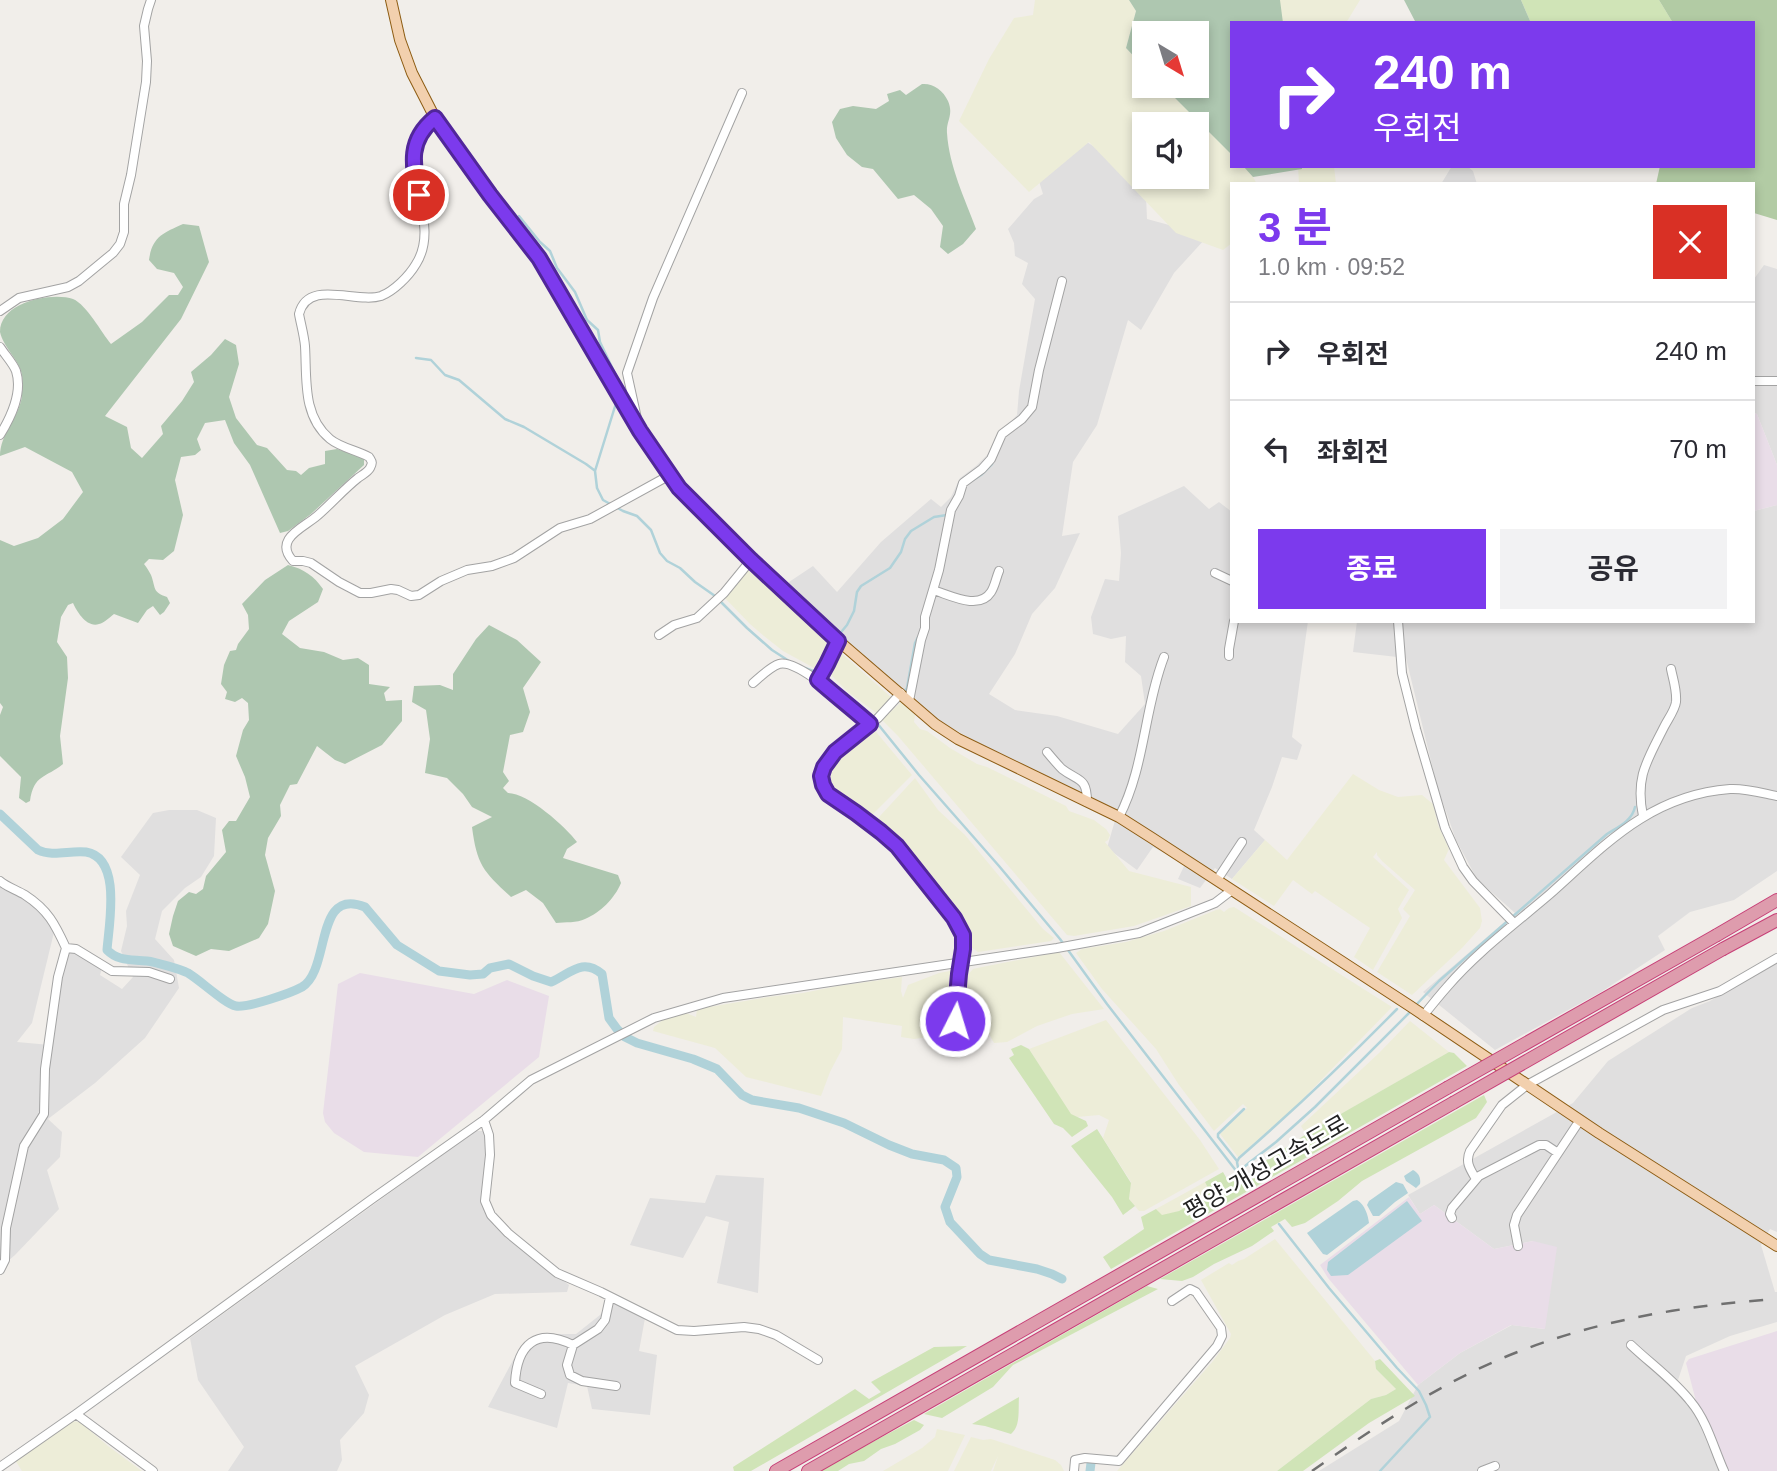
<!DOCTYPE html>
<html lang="ko">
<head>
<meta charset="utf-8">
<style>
  :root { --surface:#fff; --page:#f2f2f3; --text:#2b2b33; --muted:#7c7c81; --line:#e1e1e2; --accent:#7c3aed }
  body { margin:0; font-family:Helvetica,"Noto Sans KR",sans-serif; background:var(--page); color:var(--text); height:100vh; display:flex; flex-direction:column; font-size:26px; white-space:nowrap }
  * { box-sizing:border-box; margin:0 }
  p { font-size:23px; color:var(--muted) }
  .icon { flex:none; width:38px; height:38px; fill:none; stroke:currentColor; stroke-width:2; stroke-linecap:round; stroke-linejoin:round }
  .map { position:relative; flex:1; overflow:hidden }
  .sheet { position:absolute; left:1230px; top:182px; width:525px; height:441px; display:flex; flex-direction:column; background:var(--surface); border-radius:0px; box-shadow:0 4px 10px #0003 }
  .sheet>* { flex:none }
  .banner { position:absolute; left:1230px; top:21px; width:525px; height:147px; border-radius:0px; box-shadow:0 4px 10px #0003; background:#7c3aed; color:#fff; overflow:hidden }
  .needle { width:46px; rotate:142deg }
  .fabs { position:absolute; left:1132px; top:21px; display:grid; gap:14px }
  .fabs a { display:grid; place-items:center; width:77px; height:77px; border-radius:0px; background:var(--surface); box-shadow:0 4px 10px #0003; font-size:35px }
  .pin { position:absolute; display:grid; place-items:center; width:60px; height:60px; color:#fff; margin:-30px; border:4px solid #fff; border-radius:50%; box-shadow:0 2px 7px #0007 }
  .me { position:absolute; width:77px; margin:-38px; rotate:5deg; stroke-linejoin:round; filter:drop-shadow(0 0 5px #0008) }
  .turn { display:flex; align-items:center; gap:24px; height:147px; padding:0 28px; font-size:32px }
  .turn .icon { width:91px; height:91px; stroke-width:2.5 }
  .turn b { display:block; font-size:49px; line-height:60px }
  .round { display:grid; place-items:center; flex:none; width:74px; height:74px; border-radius:0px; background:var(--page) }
  .headline { display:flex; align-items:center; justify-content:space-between; height:119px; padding:0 28px }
  h1 { font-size:42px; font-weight:700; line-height:52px; color:var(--accent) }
  .button { display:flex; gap:14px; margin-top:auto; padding:14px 28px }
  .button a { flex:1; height:80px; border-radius:0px; background:var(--accent); color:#fff; font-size:28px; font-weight:700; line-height:80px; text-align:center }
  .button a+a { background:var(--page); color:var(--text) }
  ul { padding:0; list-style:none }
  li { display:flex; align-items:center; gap:21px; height:98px; padding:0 28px; border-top:2px solid var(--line) }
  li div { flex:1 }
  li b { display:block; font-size:26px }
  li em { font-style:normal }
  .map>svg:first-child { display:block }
  .residential { fill:#e0dfdf }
  .industrial { fill:#e9dde8 }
  .farmland { fill:#ededd8; fill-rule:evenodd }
  .grass { fill:#d0e4b7 }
  .forest { fill:#b2cba4 }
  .cemetery { fill:#aec7b0 }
  .water { fill:#b0d2d9 }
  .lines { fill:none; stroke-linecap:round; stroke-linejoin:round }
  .stream { stroke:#b0d2d9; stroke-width:2.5 }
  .canal { stroke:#b0d2d9; stroke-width:9 }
  .minor-casing { stroke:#a3a3a3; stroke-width:10 }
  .major-casing { stroke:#8d5c13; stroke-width:12 }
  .highway-casing { stroke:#c73f77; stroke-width:14 }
  .minor { stroke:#fff; stroke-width:8 }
  .major { stroke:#f2d0ae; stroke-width:10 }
  .highway { stroke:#de9cad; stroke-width:12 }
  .rail { stroke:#707070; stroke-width:2.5; stroke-dasharray:14 14; stroke-linecap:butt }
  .highway-bridge-casing { stroke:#c73f77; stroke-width:14; stroke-linecap:butt }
  .highway-bridge { stroke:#de9cad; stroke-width:12 }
  .route-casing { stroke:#51269a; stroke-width:18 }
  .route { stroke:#7c3aed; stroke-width:12 }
  .labels { text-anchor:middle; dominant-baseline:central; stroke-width:5; stroke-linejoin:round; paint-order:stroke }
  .street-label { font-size:24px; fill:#222; stroke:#fff }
</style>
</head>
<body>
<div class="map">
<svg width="1777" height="1471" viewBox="0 0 1777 1471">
  <rect width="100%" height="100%" fill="#f1eeea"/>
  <!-- residential -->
  <path class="residential" d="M1066 129 1122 164 1146 195 1147 219 1180 228 1205 239 1174 273 1141 330 1128 320 1097 425 1073 462 1062 536 1080 533 1055 588 1032 614 1015 654 989 694 1015 710 1057 716 1118 734 1145 704 1141 676 1125 662 1126 636 1111 639 1093 634 1091 617 1105 579 1119 581 1121 553 1118 516 1184 486 1209 509 1219 502 1232 512V621H1308L1292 737 1302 745 1297 760 1282 757 1272 787 1254 830 1265 840 1232 879 1215 868 1200 888 1178 879 1185 864 1153 847 1137 870 1107 848 1118 810 1078 794 1029 770 935 719 811 613 788 588 789 582 813 566 837 592 881 542 931 499 941 507 951 497 960 478 976 466 988 454 998 436 1017 415 1019 391 1035 299 1022 284 1028 263 1015 256 1014 243 1008 229 1034 199 1043 194 1038 178Z
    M1452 166H1467L1473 171 1477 184H1441Z
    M1764 265 1777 269V465L1757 414 1754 413V279Z
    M1777 505V871L1734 900 1690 912 1658 936 1665 950 1601 992 1495 1050 1423 992 1515 913 1477 879 1456 840 1437 786 1406 658 1353 652 1357 621H1754V511Z
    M169 810H197L216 818 214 856 201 877 185 888 162 911 155 939 174 960 179 988 145 1038 95 1083 48 1119 62 1132 60 1157 47 1170 59 1209 15 1255 0 1268V887L44 903 56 924 32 1023 17 1042 50 1045 58 995 70 949 102 968 100 975 122 989 133 977 121 951 127 926 126 911 140 875 121 857 153 813Z
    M1777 962V1232L1770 1229 1761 1245 1775 1292H1777V1322L1730 1336 1686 1356 1678 1380 1697 1405 1727 1471H1319L1399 1421 1418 1385 1460 1353 1512 1325 1544 1329 1533 1241 1494 1249 1434 1205 1420 1214 1408 1195 1573 1103 1608 1061 1692 1008 1710 1001Z
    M475 1131H483L488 1143 489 1217 539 1262 569 1285 567 1292 495 1294 445 1315 355 1366 369 1395 364 1413 340 1440 342 1460 337 1471H228L244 1447 198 1380 190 1338Z
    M716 1175 764 1178 758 1293 717 1283 729 1222 706 1216 683 1258 630 1245 650 1198 705 1203Z
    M611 1300 645 1318 639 1351 657 1355 650 1415 592 1409 587 1386 568 1383 557 1428 488 1407 519 1349 540 1334H576L600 1315Z"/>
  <!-- industrial -->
  <path class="industrial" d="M1754 413 1757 414 1777 465V505L1754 511Z
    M360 973 474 994 507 980 549 996 539 1057 418 1157 364 1152 334 1133 325 1122 323 1113 338 984Z
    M1409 1197 1420 1214 1434 1205 1494 1249 1533 1241 1557 1247 1545 1329 1511 1325 1460 1353 1418 1385 1328 1278 1320 1265Z
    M1777 1331V1471H1727L1697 1405 1686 1363 1689 1359Z"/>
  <!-- farmland -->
  <path class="farmland" d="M1035 0H1129L1136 11 1126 48 1144 67V86H1163L1232 155V166H1243L1253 177 1257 184H1232V243L1223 250 1176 233 1089 142 1029 192 959 121 989 59 1014 18 1033 15ZM1144 124H1197V177H1144Z
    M1279 0H1360L1346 23H1282Z
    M1298 166H1334L1336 184H1299Z
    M749 569H753L829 641 816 669 783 651 764 636 750 624 724 597Z
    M839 651 893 699 879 715 848 692 828 672Z
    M901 702 915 715 914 722 920 729 927 731 950 748 977 764 987 767 1066 806 1069 811 1094 820 1106 829 1110 835 1108 840 1105 842 1129 871 1191 887V906L1134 926 1074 936 1067 935 898 736 882 720Z
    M872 727 912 775 870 817 854 810 833 793 827 777 829 766Z
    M1353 774 1379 790 1398 797 1422 795 1433 804 1438 825 1449 849 1444 860 1480 908 1482 921 1480 928 1462 948 1412 995 1377 972 1410 916 1403 909 1415 890 1382 861 1377 855V852L1373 857 1409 890 1398 909 1402 918 1373 970 1354 957 1370 928 1315 891 1312 894 1293 880 1274 906 1232 879 1265 840 1287 860Z
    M915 778 938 810 965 835 1043 929 1054 938 1051 941 978 952 971 947 967 934 963 927 921 871 894 837 880 827 877 822 880 816Z
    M1234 907 1392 1007 1294 1108 1238 1157 1220 1134 1247 1108 1243 1104 1214 1131 1179 1085 1156 1049 1102 989 1076 953 1082 949 1126 942 1143 937 1164 931 1216 910 1220 909 1224 912 1229 908Z
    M1059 952 1104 1009 1072 1014 1037 1026 1007 1042 994 1043 977 1012 963 995 967 976 973 969 982 967Z
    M950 971 955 977 951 1017 945 1018 944 1035 914 1039 901 1037 902 1026 843 1017 842 1049 830 1072 821 1096 746 1077 715 1048 653 1031 654 1027 664 1019 686 1013 696 1017 697 1009 768 997 803 993 838 986 902 977 901 991 903 998 908 985 939 973Z
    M1106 1020 1200 1140 1219 1169 1144 1211H1139L1129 1199 1131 1182 1103 1138 1109 1120 1099 1115 1077 1117 1071 1115 1029 1049Z
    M1410 1021 1449 1052 1306 1134 1301 1126 1379 1053Z
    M1205 1182 1210 1192 1179 1211 1162 1216 1156 1209Z
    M1275 1239 1375 1361 1376 1369 1396 1389 1386 1395 1371 1399 1277 1471H1117L1213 1361 1230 1338 1231 1334 1201 1280 1229 1263 1232 1265 1238 1261 1244 1259Z
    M72 1421 80 1422 108 1446 142 1471H22L15 1460Z
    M937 1429 965 1435 948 1471H883L922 1448 935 1437Z
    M971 1437 983 1440 991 1439 1055 1460 1061 1465 1064 1471H993L998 1456 991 1471H954Z"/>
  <!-- grass -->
  <path class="grass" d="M1521 0H1659L1673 23H1531Z
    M1021 1045 1029 1049 1071 1114 1086 1121 1088 1126 1072 1137 1063 1128 1054 1124 1009 1058 1014 1055 1011 1049Z
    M1449 1052 1454 1053 1467 1066 1111 1269 1103 1257 1144 1229 1141 1217 1156 1209 1162 1215 1179 1211 1210 1192 1205 1182 1223 1172 1227 1179 1244 1185 1250 1179V1171L1311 1131Z
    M1484 1095 1487 1102 1476 1118 1362 1181 1338 1201 1305 1223 1292 1227 1285 1219 1271 1227 1274 1231 1252 1246 1214 1264 1193 1277 1182 1281 1160 1279Z
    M1097 1129 1131 1183 1129 1199 1135 1206 1123 1215 1112 1197 1071 1146Z
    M1147 1286 1158 1289 1013 1365 993 1387 942 1418 924 1414Z
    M967 1346 751 1471H734L733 1467 855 1389 869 1399 881 1392 871 1382 934 1347Z
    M1380 1359 1415 1396 1369 1423 1303 1471H1277L1371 1399 1386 1395 1396 1389 1376 1369 1375 1361Z
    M1019 1397C1018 1409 1021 1426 1011 1434L985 1426 972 1424Z
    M914 1420 924 1425 920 1430 895 1444 881 1449 864 1461 849 1464 838 1471H818Z"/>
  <!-- forest -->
  <path class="forest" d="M1659 0H1777V220L1754 213V184H1656L1660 166H1754V23H1673Z"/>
  <!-- cemetery -->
  <path class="cemetery" d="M1129 0H1280L1283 23H1232V155L1163 86H1197V33H1144V67L1126 48 1136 11Z
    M1404 0H1521L1531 23H1416Z
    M922 84C933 83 943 90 948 101 954 115 946 121 947 133 949 166 965 199 976 229L963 244 948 254 940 247 943 226 931 209 914 195 898 199 873 169 862 167 847 155 836 138 832 122 840 109 853 106 876 109 889 101 887 94 900 90 906 95Z
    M1243 166H1302V169L1253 177Z
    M183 224 199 226 209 262 181 319 105 416 127 427 131 448 142 458 163 434 161 426 182 401 194 382 191 372 211 355 225 339 236 345 239 364 229 397 236 418 257 445 267 448 287 470 296 471 301 475 309 468 325 464V451L337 449 364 458V465L311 514 288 531 280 533 250 465 234 443 225 420 205 423 197 439 201 450 195 455 181 457 175 480 183 515 174 551 163 560 149 559 144 564C147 568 149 571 151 575 156 588 152 592 167 597L170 603 164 612 160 615 153 606 147 610 138 623 114 614C110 617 104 623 99 624 87 628 77 612 73 603L68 605 61 617 57 642 67 657 68 678 60 736 63 764C46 778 34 774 30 801L26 803 19 798 21 777 0 756V715L3 707 0 703V540L14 546 38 538 63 519 83 492 72 472 25 447 0 456C0 434 19 417 22 396 22 390 23 381 22 375 20 361 3 347 0 332 0 301 53 292 73 299 87 305 101 332 111 344L142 322 169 295H178L183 287 174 273 157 269 149 260C152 237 163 233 183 224Z
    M288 565C304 569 314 576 323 589L318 602 289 621 282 634 300 648 324 652 343 660 358 658 369 665V684L390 687 384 693 386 701 402 700V721L382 745 345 764 335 760 317 746 297 784 290 785 280 805 281 816 268 838 265 855 275 891 268 924 259 938 229 951 211 949 196 956 173 946 169 934 173 916 178 901 189 892 196 894 203 889 206 876 226 852 222 830 229 821H236L250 797 245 777 236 756 243 730 249 720 248 703 242 698 235 702 225 699 227 692 221 684 224 665 230 651 236 650 238 644 249 629 248 615 242 604 265 580Z
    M489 625 517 640 541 662 523 688 530 712 523 732 510 735 503 772 509 781 503 788 508 793C528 793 566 827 577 842L567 849 563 858 618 875 621 883C615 898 600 913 585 919 577 923 565 922 556 923L543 903 526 890 511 897C483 871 477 865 472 827L492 817 472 807 463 794 447 778 425 773 430 739 426 710 412 702 414 686 440 685 453 690V674L476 639Z"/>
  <!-- water -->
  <path class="water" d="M1413 1170C1419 1173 1421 1178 1420 1184L1416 1188 1406 1181 1404 1176Z
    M1396 1182 1403 1184 1408 1193 1395 1202 1379 1216H1373L1367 1205 1369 1201Z
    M1357 1200C1365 1205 1368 1215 1369 1223L1327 1255 1323 1254 1307 1233 1353 1201Z
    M1407 1201 1422 1221 1348 1275 1331 1276 1327 1270 1328 1262Z"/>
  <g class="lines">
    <!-- stream -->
    <path class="stream" d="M519 216 540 242 550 251 557 268 575 292 587 320 598 330 600 342 620 384 621 391
      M416 358 431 360 445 375 459 380 505 419 524 427 586 464 594 470
      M617 400 595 471 597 488 603 500 623 511 637 516 651 530 660 553 667 561 680 568 695 582 715 596 747 628 772 650 789 661
      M973 480 981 475 992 464
      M837 637 847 625 854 611 857 592 861 586 890 568 901 552 905 539 911 531 934 517 947 515
      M805 668 813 671 817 675
      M904 692 907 688 915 643 918 637
      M855 706 872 718
      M877 723 919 775 999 866 1060 939 1107 1004 1244 1181
      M1415 1006 1439 981 1607 834C1618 827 1632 821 1635 807
      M1237 1161 1218 1137V1134L1244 1109
      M1239 1173 1237 1162 1239 1158C1294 1110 1346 1061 1397 1009
      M1240 1175 1244 1167 1250 1162 1276 1142 1315 1107 1411 1011
      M1279 1224 1329 1288 1397 1368 1419 1391 1426 1405 1430 1417 1380 1471"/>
    <!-- canal -->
    <path class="canal" d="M0 814 38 850C53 857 70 850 86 852 122 858 109 924 107 950 119 962 132 959 147 961 155 962 180 969 188 973 200 980 225 1004 236 1006 248 1008 291 993 302 987 331 970 314 886 365 907L397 945 439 971 470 975 483 974 490 968 509 964 533 976 551 982C570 974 582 957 602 974L609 1018 617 1029 625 1037 637 1043 693 1059 717 1069 742 1095 752 1100 799 1108 844 1123 889 1145 912 1154 944 1160 956 1168 957 1177 945 1207 950 1222 980 1254 989 1260 1037 1269 1052 1274 1062 1279
      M1090 1471 1091 1463"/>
    <!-- minor casing -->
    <g class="minor-casing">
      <path id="minor" d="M435 118C430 122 424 126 420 133 398 172 442 223 416 264 409 276 394 291 381 296 356 304 308 278 299 314 301 325 304 335 305 346 307 378 302 416 330 439 341 448 357 450 369 457 372 462 373 462 370 468 368 472 362 475 358 478 343 490 331 504 317 516 303 528 273 539 293 561H303L311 563 339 582 360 593H371L391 589 398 590 411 596 419 595 441 581 467 570 492 566 514 558 560 528 590 519 670 475
        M0 311 19 298 68 287 79 281 113 253 120 244 124 232V204L131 175 146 82 147 61 144 26 148 9 151 0
        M0 347C5 355 13 363 16 371 23 393 11 417 0 435
        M1754 381H1777
        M638 423 627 373 653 298 742 93
        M1215 573 1232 581
        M933 590C950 595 979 611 991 592 995 586 996 578 999 571
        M1398 621 1402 673 1416 729 1445 828 1463 867 1473 881 1514 923
        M659 635 674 625 697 618 724 593 751 560
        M1229 656V649L1234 621
        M818 680 827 664 838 641
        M753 683C760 677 770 667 779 664 798 658 855 711 870 724
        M901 693 878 718 835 753 824 767 821 776 823 785 828 794 856 813 897 846 954 918 963 935V949L959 974 953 1045
        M909 701 921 640 925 628V617L939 570 951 510 959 496 963 483 982 469 991 459 1002 434 1022 419 1032 407 1039 370 1062 281
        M1047 752C1052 758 1057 764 1062 769 1079 782 1087 777 1087 802
        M1643 816C1635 777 1647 761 1664 727 1668 719 1675 710 1676 702 1677 690 1673 679 1671 669
        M1119 817C1145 767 1144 709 1164 657
        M1217 880 1242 842
        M0 881C7 887 17 890 25 895 48 910 55 924 66 948
        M1423 1016C1431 1006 1439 996 1447 987 1477 952 1515 924 1550 894 1605 845 1650 795 1730 789 1745 788 1762 793 1777 796
        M484 1120 489 1135 490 1155 485 1201 491 1215 508 1233 557 1273 601 1292 677 1330 694 1331 744 1327 759 1329 776 1335 818 1360
        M1476 1179C1470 1169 1465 1162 1470 1151L1502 1105 1527 1085 1663 1010 1720 991 1777 958
        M1452 1218 1450 1214 1452 1208 1479 1176 1539 1145H1546L1558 1153
        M1518 1246 1514 1225 1517 1215 1580 1120
        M0 1270 5 1260 6 1228 24 1146 44 1114 45 1069 58 977 66 948 76 949 112 971 149 972 170 979
        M610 1297 605 1320 598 1329 573 1345 567 1365 570 1375 582 1381 616 1386
        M1631 1345C1651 1364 1674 1380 1691 1402 1707 1421 1714 1449 1724 1471
        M541 1394 515 1383C517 1344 537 1327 573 1345
        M76 1414 153 1471
        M0 1467 76 1414 372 1199 484 1120 531 1080 654 1018 723 998 1057 948 1139 933 1215 903 1232 890
        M1074 1471 1075 1460 1085 1458 1119 1461 1217 1346 1222 1336 1221 1328 1196 1292 1190 1289 1172 1301
        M1482 1471 1495 1466"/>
    </g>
    <!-- major casing -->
    <g class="major-casing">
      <path id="major" d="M391 0 400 40 412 73 435 118 490 195 539 258 640 431 679 488 770 578 834 637 935 724 958 739 1119 817 1152 838 1410 1006 1599 1133 1777 1246"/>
    </g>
    <!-- highway casing -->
    <g class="highway-casing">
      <path id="highway" d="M1717 935 1777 900
        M1723 949 1777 920
        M776 1471 1447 1088
        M808 1471 1453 1103"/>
    </g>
    <!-- minor -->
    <use href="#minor" class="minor"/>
    <!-- major -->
    <use href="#major" class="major"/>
    <!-- highway -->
    <use href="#highway" class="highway"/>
    <!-- rail -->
    <path class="rail" d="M1312 1471C1365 1434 1418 1398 1476 1370 1570 1325 1674 1306 1777 1299"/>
    <!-- highway-bridge casing -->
    <g class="highway-bridge-casing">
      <path id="highway-bridge" d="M1447 1088 1717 935
        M1453 1103 1723 949"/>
    </g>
    <!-- highway-bridge -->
    <use href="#highway-bridge" class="highway-bridge"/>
  </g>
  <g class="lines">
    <!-- route casing -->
    <g class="route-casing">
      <path id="route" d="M419 195C412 163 408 140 435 118L490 195 539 258 640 431 679 488 751 560 838 641 827 664 818 680C835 695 853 709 870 724L835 752 824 767 821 776 823 785 828 794 856 813 881 832 897 846 954 918 963 935V949L959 974 955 1021"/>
    </g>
    <!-- route -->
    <use href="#route" class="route"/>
  </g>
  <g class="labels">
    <!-- street labels -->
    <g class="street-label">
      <text transform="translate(1266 1167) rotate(-30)">평양-개성고속도로</text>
    </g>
  </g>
</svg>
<div class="fabs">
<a><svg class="needle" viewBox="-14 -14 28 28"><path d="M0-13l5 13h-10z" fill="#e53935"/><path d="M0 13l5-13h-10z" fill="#7c7c81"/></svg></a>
<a><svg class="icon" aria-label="sound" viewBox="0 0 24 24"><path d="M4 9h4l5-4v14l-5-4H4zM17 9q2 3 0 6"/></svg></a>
</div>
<div class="pin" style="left:419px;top:195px;background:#d93025"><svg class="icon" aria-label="arrive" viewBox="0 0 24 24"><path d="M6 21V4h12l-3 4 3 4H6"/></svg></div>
<svg class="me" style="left:955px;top:1021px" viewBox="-20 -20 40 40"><circle r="17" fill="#7c3aed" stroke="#fff" stroke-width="3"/><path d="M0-11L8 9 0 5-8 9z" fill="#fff"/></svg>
<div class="banner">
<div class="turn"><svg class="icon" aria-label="right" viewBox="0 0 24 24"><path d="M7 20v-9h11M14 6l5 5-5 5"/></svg><div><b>240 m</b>우회전</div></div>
</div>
<section class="sheet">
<div class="headline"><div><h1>3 분</h1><p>1.0 km · 09:52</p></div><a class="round" style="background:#d93025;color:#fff"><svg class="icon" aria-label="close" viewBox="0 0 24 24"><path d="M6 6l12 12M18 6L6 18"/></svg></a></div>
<ul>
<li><svg class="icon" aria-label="right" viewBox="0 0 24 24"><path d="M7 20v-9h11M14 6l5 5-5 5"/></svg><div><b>우회전</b></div><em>240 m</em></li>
<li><svg class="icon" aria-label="left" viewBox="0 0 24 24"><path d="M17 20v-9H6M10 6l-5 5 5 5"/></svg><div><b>좌회전</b></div><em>70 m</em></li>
</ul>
<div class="button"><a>종료</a><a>공유</a></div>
</section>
</div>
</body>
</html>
